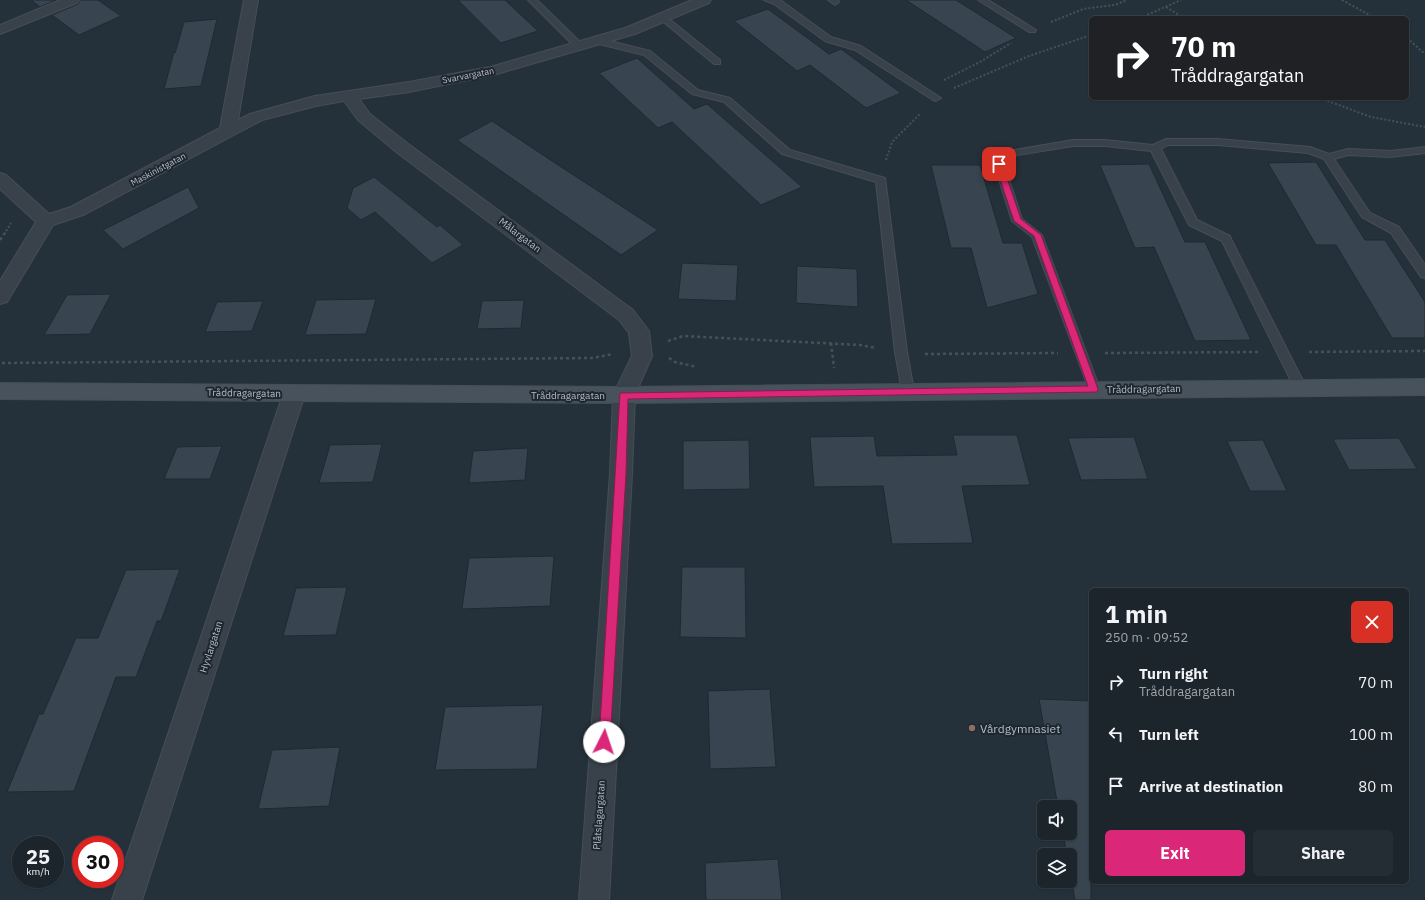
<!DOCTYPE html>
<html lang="en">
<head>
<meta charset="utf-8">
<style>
  :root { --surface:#1c252c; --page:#252d34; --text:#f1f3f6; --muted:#a0a5a9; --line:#3a4248; --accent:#db2777 }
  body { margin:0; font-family:"IBM Plex Sans",sans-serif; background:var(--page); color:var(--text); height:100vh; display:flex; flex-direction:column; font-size:15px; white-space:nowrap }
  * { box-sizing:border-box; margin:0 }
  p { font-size:13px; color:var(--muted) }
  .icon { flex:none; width:22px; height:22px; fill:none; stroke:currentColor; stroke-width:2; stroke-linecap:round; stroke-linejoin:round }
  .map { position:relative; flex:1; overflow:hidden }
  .details { position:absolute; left:1089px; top:588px; width:320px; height:296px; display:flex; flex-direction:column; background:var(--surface); border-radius:6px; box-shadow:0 1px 3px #0004,0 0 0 1px var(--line) }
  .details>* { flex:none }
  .top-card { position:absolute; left:1089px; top:16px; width:320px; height:84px; border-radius:6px; box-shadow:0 1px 3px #0004,0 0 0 1px var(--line); background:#202124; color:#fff; overflow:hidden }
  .tools { position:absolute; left:1037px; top:800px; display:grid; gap:8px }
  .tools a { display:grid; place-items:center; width:40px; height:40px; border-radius:6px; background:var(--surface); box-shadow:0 1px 3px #0004,0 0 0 1px var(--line); font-size:20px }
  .speed { position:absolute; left:12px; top:836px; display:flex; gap:8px; font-size:20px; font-weight:700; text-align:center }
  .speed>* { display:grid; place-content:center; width:52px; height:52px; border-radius:50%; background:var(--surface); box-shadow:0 1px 3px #0004,0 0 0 1px var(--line); line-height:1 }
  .speed small { font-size:10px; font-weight:400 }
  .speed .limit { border:6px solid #d22; background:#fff; color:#111 }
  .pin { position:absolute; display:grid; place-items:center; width:34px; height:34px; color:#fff; margin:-17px; border-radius:8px; box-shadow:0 2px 6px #0006 }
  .me { position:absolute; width:44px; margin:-22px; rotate:4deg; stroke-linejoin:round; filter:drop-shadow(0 0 3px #0008) }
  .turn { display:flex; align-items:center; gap:14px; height:84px; padding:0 16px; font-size:18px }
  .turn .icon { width:52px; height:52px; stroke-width:2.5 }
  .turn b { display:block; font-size:28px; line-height:34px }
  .round { display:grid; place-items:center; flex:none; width:42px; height:42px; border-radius:6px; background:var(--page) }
  .head { display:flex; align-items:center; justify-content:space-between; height:68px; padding:0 16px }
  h1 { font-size:24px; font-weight:800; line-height:30px }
  .cta { display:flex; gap:8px; margin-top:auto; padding:8px 16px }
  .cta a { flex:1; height:46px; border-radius:6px; background:var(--accent); color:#fff; font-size:16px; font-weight:800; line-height:46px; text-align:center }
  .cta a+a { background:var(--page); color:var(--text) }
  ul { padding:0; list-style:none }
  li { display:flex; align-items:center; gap:12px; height:52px; padding:0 16px }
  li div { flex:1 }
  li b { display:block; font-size:15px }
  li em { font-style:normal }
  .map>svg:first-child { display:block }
  .building { fill:#384550; stroke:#202932 }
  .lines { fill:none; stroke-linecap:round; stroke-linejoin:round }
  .service-casing { stroke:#454e57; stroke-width:2 }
  .minor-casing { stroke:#454e57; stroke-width:2 }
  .secondary-casing { stroke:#454e57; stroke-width:2 }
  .path-far1 { stroke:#405453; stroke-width:2; stroke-dasharray:2 2; stroke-linecap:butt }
  .path { stroke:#405453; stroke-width:2.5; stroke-dasharray:3 3; stroke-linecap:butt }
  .service { fill:#39424b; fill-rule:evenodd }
  .minor { fill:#39424b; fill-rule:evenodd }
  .secondary { fill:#47525d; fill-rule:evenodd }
  .route { fill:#db2777; stroke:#8e194d }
  .education-dot { fill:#8d6e63; stroke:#1e2730; stroke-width:1.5 }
  .labels { text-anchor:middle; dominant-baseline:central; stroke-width:4; stroke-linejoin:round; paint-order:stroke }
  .far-street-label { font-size:9px; fill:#b4bdc6; stroke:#1e2730 }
  .street-label { font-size:10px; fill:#b4bdc6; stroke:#1e2730 }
  .near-poi-label { font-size:12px; fill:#b4bdc6; stroke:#1e2730; text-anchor:start }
</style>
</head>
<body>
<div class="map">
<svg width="1425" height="900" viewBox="0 0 1425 900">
  <rect width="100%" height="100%" fill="#25313a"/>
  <!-- building -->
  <path class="building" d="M31 0H56L40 7Z
    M80 0H98L121 16 79 35 52 15 78 4Z
    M458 0H505L538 31 501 43Z
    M906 0H956L1016 38 985 52Z
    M768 9 829 54 841 49 901 93 866 108 810 65 797 71 734 21Z
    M217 19 201 86 164 89 174 52 175 53 184 22Z
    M637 58 694 109 707 104 802 187 761 205 672 122 658 128 599 73Z
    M492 121 552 161 658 230 621 255 457 140Z
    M1316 162 1365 240H1385L1425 302V338H1392L1336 245H1316L1268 163Z
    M1149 164 1185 242H1205L1251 340 1195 341 1154 247 1135 248 1100 165Z
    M931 165H980L1003 243H1022L1038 294 987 308 971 248H951Z
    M374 177 437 227 440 225 463 245 432 263 375 212 361 220 347 208 353 188Z
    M188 187 199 208 123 249 103 230Z
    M682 263 738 265 736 301 678 299Z
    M797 266 857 269 858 307 796 303Z
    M111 294 90 334 44 335 67 295Z
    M376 299 366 334 305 335 316 300Z
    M524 300 521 328 477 329 482 301Z
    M263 301 252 331 205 332 217 302Z
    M953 435H1017L1030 485 962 486 973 543 892 544 883 486 814 487 810 437 874 436 877 456 957 455Z
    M1134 437 1148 479 1081 480 1068 438Z
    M1399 438 1417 469 1349 470 1333 439Z
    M749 440 750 489 683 490V441Z
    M1263 440 1273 461 1287 491H1250L1227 441Z
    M382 444 373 482 319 483 330 445Z
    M222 446 210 479H164L177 447Z
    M528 448 525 480 469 483 473 451Z
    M554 556 550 606 462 609 469 558Z
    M682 567H745L746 638 680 637Z
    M180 569 161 621H157L136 677H116L74 791 7 792 39 714H43L76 638H98L126 570Z
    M347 587 336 635 283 636 296 588Z
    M770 689 776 767 710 769 708 691Z
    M1039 699 1091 701V900H1075L1070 872V855H1067L1063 833H1070V807H1058Z
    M543 705 537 769 435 770 445 707Z
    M340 747 329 806 258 809 272 750Z
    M778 859 782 900H706L705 863Z"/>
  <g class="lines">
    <!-- service casing -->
    <g class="service-casing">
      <path id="service" d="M528 0H537L583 45V49H577Z
        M764 0H780L831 37 861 46 941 98 936 101 933 100 855 50 825 41 774 4Z
        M828 0H838L839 2 835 5Z
        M978 0H988L1036 30 1035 32H1029Z
        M663 14 720 60V64H714L660 19 659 17Z
        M598 38 650 51 698 90 730 98 790 150 885 178 907 352 914 391 912 394 908 396 904 394 902 391 895 352 876 182 782 154 724 102 692 94 644 55 595 43 594 41Z
        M1166 139H1218L1310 147 1329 154 1348 149 1391 151 1425 147V153L1391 157 1348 155 1334 159 1370 213 1399 227 1425 265V278L1421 277 1391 233 1362 217 1324 159 1308 153 1218 145H1168L1161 149 1197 220 1230 236 1231 239 1306 387 1304 390H1296L1294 387 1222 241 1189 225 1151 151 1105 146H1073L1006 157 1004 164 1022 219 1042 235 1100 389 1098 392H1090L1032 237 1012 221 994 164 998 153 1073 140H1105L1153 145Z"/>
    </g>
    <!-- minor casing -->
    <g class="minor-casing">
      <path id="minor" d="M60 0H79L77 3 0 34V25Z
        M244 0H258L238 120 250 114 315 96 409 82 490 67 625 28 692 0H711L709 3 635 34 497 74 409 92 359 99 370 114 407 143 633 310 649 331 652 356 635 395 632 474 609 900H579L610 474 613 395 632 356 629 333 619 320 395 151 358 120 344 101 316 106 262 120 83 215 53 225 7 302 0 304V281L36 222 0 189V173L6 175 49 214 71 207 220 128Z
        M294 386 301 388 305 394 142 900H112L283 394 287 388Z"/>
    </g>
    <!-- secondary casing -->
    <g class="secondary-casing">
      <path id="secondary" d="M1425 379V395L624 403 0 399V383L624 387Z"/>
    </g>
    <!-- path-far1 -->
    <path class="path-far1" d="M1342 0 1375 18
      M1166 7 1184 18
      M1140 18 1181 0
      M1051 22 1083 9 1115 5 1127 0
      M1407 38 1425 54
      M944 80 980 62 1011 43
      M954 88 1029 56 1091 35
      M1320 98 1371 117 1425 127
      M886 160 892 142 920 114
      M6 231 11 223"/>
    <!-- path -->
    <path class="path" d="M0 240 7 230
      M668 341 683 336 860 345 876 348
      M831 343 834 368
      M1309 352 1425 351
      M1105 353 1258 352
      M925 354 1058 353
      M669 358 675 362 697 367
      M2 363 593 358 613 354"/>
    <!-- service -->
    <use href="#service" class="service"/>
    <!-- minor -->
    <use href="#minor" class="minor"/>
    <!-- secondary -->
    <use href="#secondary" class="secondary"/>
  </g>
  <!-- route -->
  <path class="route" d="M996 162 1002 164 1021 219 1041 235 1098 389 1097 392 628 399 626 474 610 742 608 746 604 748 600 746 599 742 620 393 1088 386 1034 236 1014 221 995 164Z"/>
  <!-- markers -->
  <circle class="education-dot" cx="972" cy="728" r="4"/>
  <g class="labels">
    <!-- far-street labels -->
    <g class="far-street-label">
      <text transform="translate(468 75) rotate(-11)">Svarvargatan</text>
      <text transform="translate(158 169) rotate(-28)">Maskinistgatan</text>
    </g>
    <!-- street labels -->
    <g class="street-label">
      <text transform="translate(520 235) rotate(37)">Målargatan</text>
      <text transform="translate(1144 389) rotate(-1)">Tråddragargatan</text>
      <text transform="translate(244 393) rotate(1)">Tråddragargatan</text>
      <text x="568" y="395">Tråddragargatan</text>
      <text transform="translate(211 647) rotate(-72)">Hyvlargatan</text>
      <text transform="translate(599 815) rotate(-86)">Plåtslagargatan</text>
    </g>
    <!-- near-poi labels -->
    <g class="near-poi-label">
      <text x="980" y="728">Vårdgymnasiet</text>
    </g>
  </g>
</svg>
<div class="tools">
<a><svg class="icon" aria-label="sound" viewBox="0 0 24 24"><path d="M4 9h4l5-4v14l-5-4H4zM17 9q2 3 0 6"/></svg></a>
<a><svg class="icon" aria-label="layers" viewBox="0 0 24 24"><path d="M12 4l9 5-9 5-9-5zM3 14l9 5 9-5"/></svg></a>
</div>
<div class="speed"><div>25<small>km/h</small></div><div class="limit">30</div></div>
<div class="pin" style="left:999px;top:164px;background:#d93025"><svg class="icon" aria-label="arrive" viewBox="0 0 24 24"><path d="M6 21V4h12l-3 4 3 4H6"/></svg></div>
<svg class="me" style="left:604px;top:742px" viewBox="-20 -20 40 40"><circle r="19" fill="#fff"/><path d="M0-13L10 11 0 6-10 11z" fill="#db2777"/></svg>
<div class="top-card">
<div class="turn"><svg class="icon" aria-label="right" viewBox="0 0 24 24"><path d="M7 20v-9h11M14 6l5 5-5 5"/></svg><div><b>70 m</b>Tråddragargatan</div></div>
</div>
<section class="details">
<div class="head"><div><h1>1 min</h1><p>250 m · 09:52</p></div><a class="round" style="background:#d93025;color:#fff"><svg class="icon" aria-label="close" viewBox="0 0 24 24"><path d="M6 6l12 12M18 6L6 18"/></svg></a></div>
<ul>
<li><svg class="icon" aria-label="right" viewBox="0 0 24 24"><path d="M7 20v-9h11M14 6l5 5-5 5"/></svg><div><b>Turn right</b><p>Tråddragargatan</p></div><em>70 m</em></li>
<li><svg class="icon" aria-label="left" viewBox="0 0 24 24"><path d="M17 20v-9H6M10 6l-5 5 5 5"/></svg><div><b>Turn left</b></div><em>100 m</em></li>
<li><svg class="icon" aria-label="arrive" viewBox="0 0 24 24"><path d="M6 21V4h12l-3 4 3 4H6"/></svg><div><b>Arrive at destination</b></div><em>80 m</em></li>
</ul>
<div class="cta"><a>Exit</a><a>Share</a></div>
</section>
</div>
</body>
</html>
